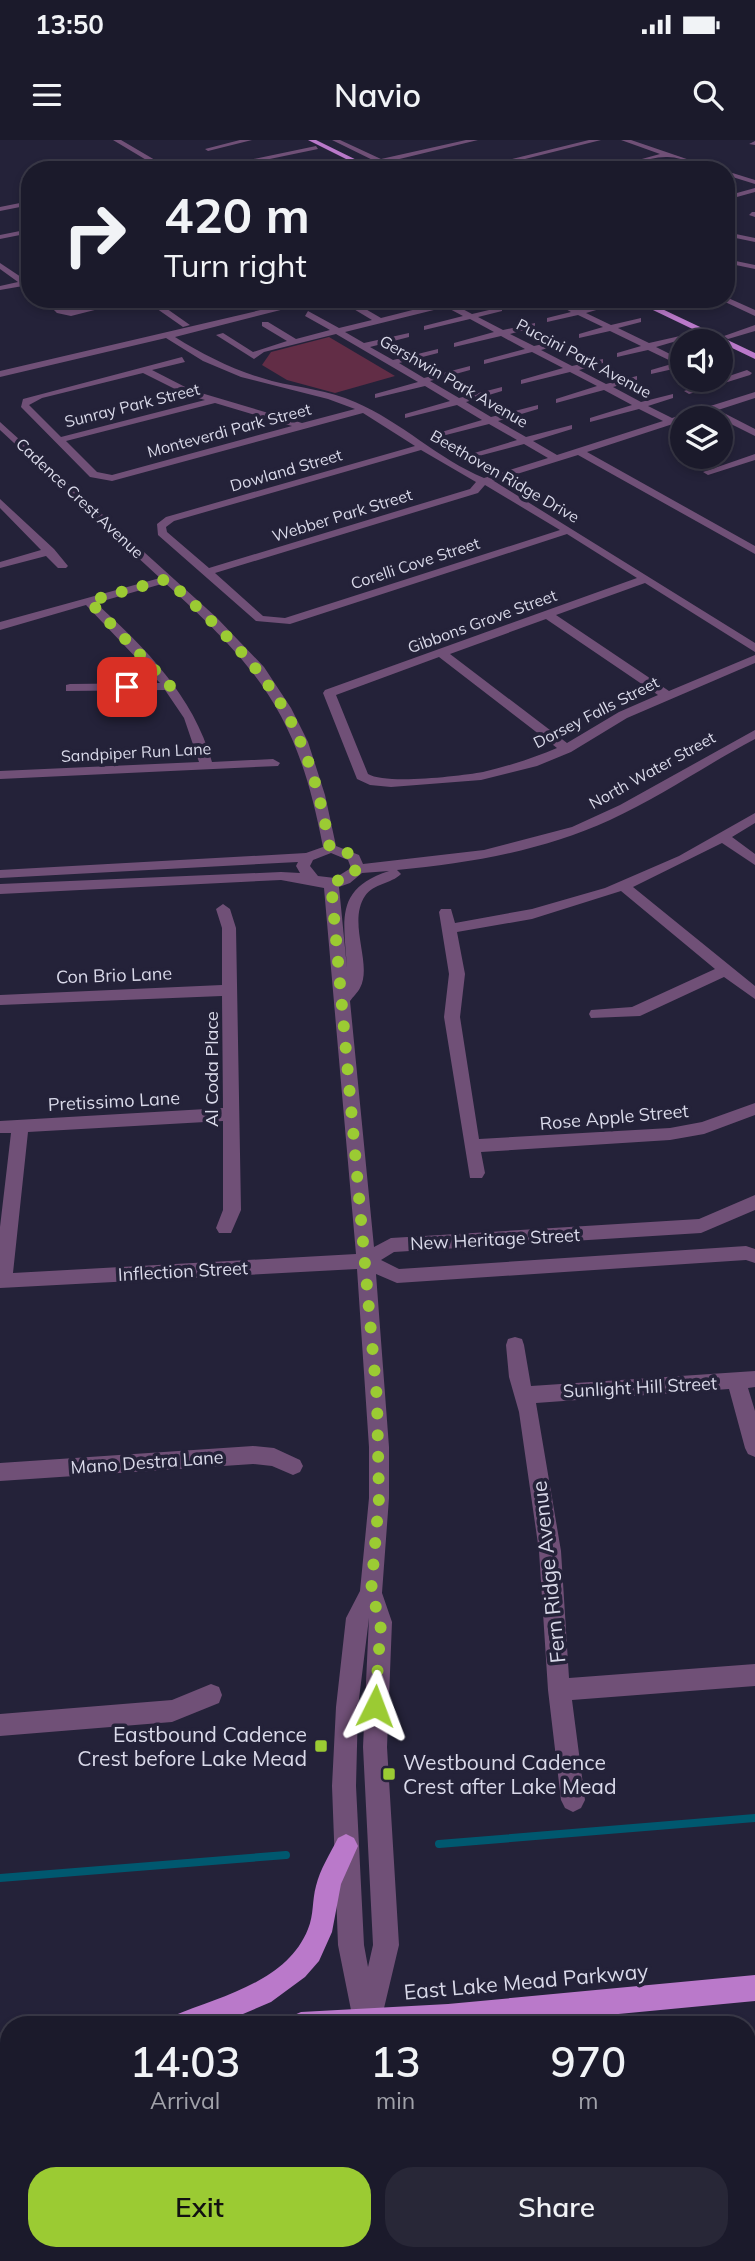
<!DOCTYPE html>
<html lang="en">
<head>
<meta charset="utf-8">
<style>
  :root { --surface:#1b1a2b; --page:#282737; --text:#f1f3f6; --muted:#a0a1a9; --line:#393847; --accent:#9bcb33 }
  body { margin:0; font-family:Mulish,sans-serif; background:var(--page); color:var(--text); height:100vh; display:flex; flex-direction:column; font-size:26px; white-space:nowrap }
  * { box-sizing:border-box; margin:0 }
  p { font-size:23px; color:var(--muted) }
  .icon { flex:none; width:38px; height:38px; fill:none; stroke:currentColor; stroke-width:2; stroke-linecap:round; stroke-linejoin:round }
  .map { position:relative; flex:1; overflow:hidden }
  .sheet { position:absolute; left:0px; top:1876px; width:756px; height:245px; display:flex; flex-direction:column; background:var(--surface); border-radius:28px 28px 0 0; box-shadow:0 4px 10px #0003,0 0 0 2px var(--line) }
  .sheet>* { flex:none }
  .guide { position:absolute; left:21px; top:21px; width:714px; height:147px; border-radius:28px; box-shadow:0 4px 10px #0003,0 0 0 2px var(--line); background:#1b1a2b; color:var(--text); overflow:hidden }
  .tools { position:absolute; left:670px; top:189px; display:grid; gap:14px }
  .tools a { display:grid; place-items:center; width:63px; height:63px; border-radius:50%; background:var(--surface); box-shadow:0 4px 10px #0003,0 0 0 2px var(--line); font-size:35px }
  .pin { position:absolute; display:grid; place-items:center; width:60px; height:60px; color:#fff; margin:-30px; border-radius:14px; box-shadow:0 4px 10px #0006 }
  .me { position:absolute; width:77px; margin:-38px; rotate:3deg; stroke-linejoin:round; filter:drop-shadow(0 0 5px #0008) }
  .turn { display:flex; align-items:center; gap:24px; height:147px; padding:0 28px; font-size:32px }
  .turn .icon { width:91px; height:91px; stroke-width:2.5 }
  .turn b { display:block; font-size:49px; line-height:60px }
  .eta { display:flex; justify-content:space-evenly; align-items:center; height:119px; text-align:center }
  .eta b { font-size:42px; font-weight:600; line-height:49px }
  .action { display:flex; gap:14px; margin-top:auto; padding:14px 28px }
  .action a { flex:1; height:80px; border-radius:28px; background:var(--accent); color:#111; font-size:28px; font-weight:600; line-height:80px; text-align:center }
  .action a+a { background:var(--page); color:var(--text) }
  .status { display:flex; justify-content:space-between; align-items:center; height:49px; padding:0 35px; background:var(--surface); direction:ltr }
  .status svg { height:19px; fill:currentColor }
  header { display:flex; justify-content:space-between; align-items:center; height:91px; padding:0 28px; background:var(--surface); font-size:32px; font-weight:600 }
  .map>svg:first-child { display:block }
  .green { fill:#622d46 }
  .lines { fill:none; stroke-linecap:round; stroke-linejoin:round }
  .stream { stroke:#00586f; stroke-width:8 }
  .minor { fill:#705077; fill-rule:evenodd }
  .major { fill:#ba79ca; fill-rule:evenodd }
  .route { stroke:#9bcb33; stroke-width:12; stroke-dasharray:0 21.6 }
  .poi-dot { fill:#9bcb33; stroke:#242239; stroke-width:2.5 }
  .labels { text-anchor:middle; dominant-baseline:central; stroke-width:7; stroke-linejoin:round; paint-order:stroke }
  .far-street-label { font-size:16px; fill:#d9d9e9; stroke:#242239 }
  .street-label { font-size:18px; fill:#d9d9e9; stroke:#242239 }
  .near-street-label { font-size:21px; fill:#d9d9e9; stroke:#242239 }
  .near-poi-label { font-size:21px; fill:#d9d9e9; stroke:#242239; text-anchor:end }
</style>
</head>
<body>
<div class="status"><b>13:50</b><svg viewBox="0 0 49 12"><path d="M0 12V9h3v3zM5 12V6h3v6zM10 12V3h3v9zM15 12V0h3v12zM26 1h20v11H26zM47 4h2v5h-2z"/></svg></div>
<header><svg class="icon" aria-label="menu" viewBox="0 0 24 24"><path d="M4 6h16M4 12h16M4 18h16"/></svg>Navio<svg class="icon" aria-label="search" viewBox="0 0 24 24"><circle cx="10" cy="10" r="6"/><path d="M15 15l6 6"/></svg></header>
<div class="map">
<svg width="755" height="2121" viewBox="0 0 755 2121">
  <rect width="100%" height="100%" fill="#242239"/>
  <!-- green -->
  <path class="green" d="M329 197 395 236 335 253 287 240 262 225 271 212Z"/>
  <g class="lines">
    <!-- stream -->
    <path class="stream" d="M439 1704 755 1678
      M0 1738 286 1715"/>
    <!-- minor -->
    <path class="minor" d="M113 0H121L172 30H163Z
      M240 0H252L208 11 205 9Z
      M332 0H340L381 19 466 0H478L387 22 402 30H393Z
      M589 0H601L481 30H468Z
      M621 0H631L719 30C701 30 684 16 666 17 645 17 624 30 602 30L660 14Z
      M755 1V5L749 4Z
      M316 6 318 9 216 30H201Z
      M327 19 329 22 280 30 283 28Z
      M726 31 755 40V44L726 35Z
      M755 48V52L726 60V56Z
      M30 61V65L0 71V67Z
      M752 72H755V77L749 75Z
      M30 89V93L0 99V95Z
      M726 92 755 98V102L726 96Z
      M726 119 755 125V129L726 123Z
      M0 123 30 143V149L23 146 0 150V146L18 142 0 129Z
      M726 157 755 170V176L723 161Z
      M43 159H52L63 169 71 170 121 159H138L71 176 57 173Z
      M143 159H153L190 185 183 187Z
      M308 159H324L175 197C205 216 238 232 272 241 300 248 329 250 355 262 402 282 438 319 484 338L548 318 524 304 471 318V314L517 300 489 284 438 297V293L482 280 457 265 405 278V274L450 261 425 246 375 258V254L418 242 336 194 264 212 254 219 216 195 223 193 253 212 287 201 262 186V182H268L296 199 330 190 305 176 308 171 339 188 372 180 347 165 350 160 381 178 456 159H471L455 165 472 174 502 167V171L478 177 503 190 535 183V187L510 194 534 206 566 199V203L541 210 572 226 603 219V223L579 230 606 244 637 236V240L613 247 641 262 673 254V258L648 266 672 278 755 252V258L718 270 755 289V296L709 273 682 278V281L587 312 755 406V414L578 315 494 341 755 503V512L645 443 556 475 669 551 755 515V523L627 578 571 612 537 626 481 640 391 647 370 645 357 639 323 553 325 550 637 438 567 394 290 484 256 481 158 395 157 384 166 377 415 306 363 273 112 341 90 337 21 267 23 259 182 217 185 222 152 230 191 250 302 283 355 269 328 259 241 237 203 221 166 198 0 237V231ZM446 167 463 176 424 186V190L470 179 494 192 454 203V207L501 196 525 209 484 220V224L532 212 563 228 521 240V244L570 232 597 246 556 259V263L604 250 632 265 590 278V282L639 269 663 281 557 315 533 301 572 289V285L526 297 498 281 538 269V265L491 277 466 262 502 251V247L459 258 430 241 470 230V226L424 238 399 223 438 213V209L393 220 370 207 409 197V193L364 203 345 192ZM143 233 185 254 205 260 61 297 29 265 42 258ZM215 263 292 286 112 335 97 332 66 301ZM421 310 476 342 470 349 209 428 167 392 166 387 174 381ZM485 345 560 390 285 478 263 476 215 433 478 353ZM546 479 658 555 619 572 567 603 450 514ZM439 517 557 608C533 618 509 626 483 632 460 636 386 645 368 634L336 555Z
      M527 159H542L519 167 515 164Z
      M548 159H559L579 169 610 162V166L586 173 611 185 641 178V182L618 188 649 203 680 196V200L656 207 682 220V227L651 234V230L675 223 648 210 617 217V213L641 206 610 191 579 198V194L603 187 578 175 547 182V178L571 172Z
      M755 185V191L728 199 724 196Z
      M747 230 752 233 750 235 689 254 684 251Z
      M0 282 216 477 264 527 291 568 308 602 325 655 336 706 359 715 363 724 484 710 572 687 620 665 755 590V599C706 625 660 657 610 680 542 711 470 723 397 730L401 734C391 744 374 743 365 756 347 783 373 824 360 848 358 852 353 857 350 861L374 1107 391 1098 699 1079 755 1055V1070L701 1093 394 1112 381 1120 399 1129 746 1106 755 1109V1123L746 1120 397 1143 376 1134 389 1307V1358L382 1453 392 1482 387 1607 399 1805 380 1885H354L338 1805 332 1646 336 1567 346 1478 360 1451 369 1358V1307L357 1129 0 1148V1087L11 993H0V981L223 968 222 856 0 865V855L222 845V788L216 769 223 764 230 769 236 788 241 1070 231 1093H219L216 1088 223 1070V981L28 992 13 1133 356 1114 324 748 281 740 0 754V744L281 732 300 733 296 726 298 722 0 738V730L306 713 323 707C298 576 262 531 165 443L96 463C146 509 193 555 212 622L273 619 280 623 278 626 0 639V631L199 622 184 578 165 550 66 551V545L70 544 160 543 86 465 0 490V482L160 438 0 290ZM331 713 348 720 351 728 335 738 318 736 310 726 313 720ZM389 731C334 749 344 780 347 828L339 747 350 743 362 733ZM369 1478 363 1607 373 1805 368 1827 364 1805 356 1646 358 1567Z
      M755 314V320L708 335 703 332Z
      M0 359 54 409 68 426 66 428H58L46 416 0 428V422L41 410 0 368Z
      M755 673V683L732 697 755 714V725L722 703 633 747 755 846V859L724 837 640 876 591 878 589 874 591 870 632 867 715 829 621 751 532 779 457 792 465 834 460 877 479 999 670 988 702 982 755 963V975L704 994 670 1000 481 1012 485 1033 482 1038H470L444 877 449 834 439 772 441 769H451L455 783 532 769 605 748 679 716Z
      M515 1197 522 1199 524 1205 531 1246 755 1231V1247L748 1248 755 1271V1317L748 1314 745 1308 729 1249 536 1263 561 1411 569 1538 755 1524V1546L572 1560 585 1660 581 1668 573 1672 565 1668 561 1660 548 1550 539 1411 519 1272 509 1237 506 1205 508 1199Z
      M253 1306 274 1308 300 1320 303 1326 300 1332 293 1335 272 1326 253 1324 0 1341V1323Z
      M211 1544 219 1547 222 1555 219 1563 172 1582 0 1596V1574L172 1560Z
      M366 2112H394V2121H366Z"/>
    <!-- major -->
    <path class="major" d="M308 0H316L377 30H368Z
      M630 159H641L755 213V219Z
      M346 1694 354 1698 358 1706 341 1744 332 1792 319 1821 305 1837 271 1862 217 1885H169L173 1876C221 1856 287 1842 308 1789 314 1775 312 1760 316 1746 320 1729 330 1714 338 1698Z
      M755 1835V1861L502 1885H288L292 1876 301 1872 448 1864Z
      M9 1894V1920L0 1921V1895Z
      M755 1921V1947L747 1948V1922Z
      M0 1991H9V2018L0 2019Z"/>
  </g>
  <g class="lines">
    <!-- route -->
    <path class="route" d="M127 547 170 546 89 461 167 439C266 531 306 572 330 709L348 713 357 723 354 735 331 743 377 1259 379 1358 371 1453 381 1482 375 1566"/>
  </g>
  <!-- markers -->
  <g class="poi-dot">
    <rect x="314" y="1599" width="14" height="14" rx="3.5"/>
    <rect x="382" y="1627" width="14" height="14" rx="3.5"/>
  </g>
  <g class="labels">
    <!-- far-street labels -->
    <g class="far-street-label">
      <text transform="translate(584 218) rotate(28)">Puccini Park Avenue</text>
      <text transform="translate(454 241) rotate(30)">Gershwin Park Avenue</text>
      <text transform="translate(132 265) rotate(-14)">Sunray Park Street</text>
      <text transform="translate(229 290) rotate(-15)">Monteverdi Park Street</text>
      <text transform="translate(286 330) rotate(-16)">Dowland Street</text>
      <text transform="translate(505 336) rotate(30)">Beethoven Ridge Drive</text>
      <text transform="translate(80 358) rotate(43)">Cadence Crest Avenue</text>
      <text transform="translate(342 375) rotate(-17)">Webber Park Street</text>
      <text transform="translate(415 423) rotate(-18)">Corelli Cove Street</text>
      <text transform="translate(482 481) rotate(-20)">Gibbons Grove Street</text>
      <text transform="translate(596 572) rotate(-27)">Dorsey Falls Street</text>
      <text transform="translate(136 612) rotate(-3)">Sandpiper Run Lane</text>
      <text transform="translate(652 630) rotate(-29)">North Water Street</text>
    </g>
    <!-- street labels -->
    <g class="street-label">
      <text transform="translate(114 835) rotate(-2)">Con Brio Lane</text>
      <text transform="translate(211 929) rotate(-90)">Al Coda Place</text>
      <text transform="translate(114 961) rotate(-3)">Pretissimo Lane</text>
      <text transform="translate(614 977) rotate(-5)">Rose Apple Street</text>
      <text transform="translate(495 1099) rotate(-3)">New Heritage Street</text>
      <text transform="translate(183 1131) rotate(-3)">Inflection Street</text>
      <text transform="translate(640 1247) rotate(-3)">Sunlight Hill Street</text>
      <text transform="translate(147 1322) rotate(-4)">Mano Destra Lane</text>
    </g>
    <!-- near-street labels -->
    <g class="near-street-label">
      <text transform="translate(548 1432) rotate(-96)">Fern Ridge Avenue</text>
      <text transform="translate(526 1841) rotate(-5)">East Lake Mead Parkway</text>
    </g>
    <!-- near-poi labels -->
    <g class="near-poi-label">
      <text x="307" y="1594">Eastbound Cadence<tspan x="307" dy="24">Crest before Lake Mead</tspan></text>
      <text x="403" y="1622" text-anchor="start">Westbound Cadence<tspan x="403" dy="24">Crest after Lake Mead</tspan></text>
    </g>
  </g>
</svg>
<div class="tools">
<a><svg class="icon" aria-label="sound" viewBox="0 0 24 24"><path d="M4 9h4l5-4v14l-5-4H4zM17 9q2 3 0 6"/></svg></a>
<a><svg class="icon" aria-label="layers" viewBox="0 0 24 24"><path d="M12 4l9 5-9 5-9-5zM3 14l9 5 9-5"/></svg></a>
</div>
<div class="pin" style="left:127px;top:547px;background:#d93025"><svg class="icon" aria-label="arrive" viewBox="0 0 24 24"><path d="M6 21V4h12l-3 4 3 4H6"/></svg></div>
<svg class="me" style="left:375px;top:1566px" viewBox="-20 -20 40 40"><path d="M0-17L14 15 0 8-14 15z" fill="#9bcb33" stroke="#fff" stroke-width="4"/></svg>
<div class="guide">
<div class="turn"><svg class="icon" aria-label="right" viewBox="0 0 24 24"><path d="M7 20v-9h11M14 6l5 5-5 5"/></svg><div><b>420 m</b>Turn right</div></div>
</div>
<section class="sheet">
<div class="eta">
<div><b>14:03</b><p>Arrival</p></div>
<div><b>13</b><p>min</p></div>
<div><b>970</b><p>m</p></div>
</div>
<div class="action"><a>Exit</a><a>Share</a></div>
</section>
</div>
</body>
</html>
